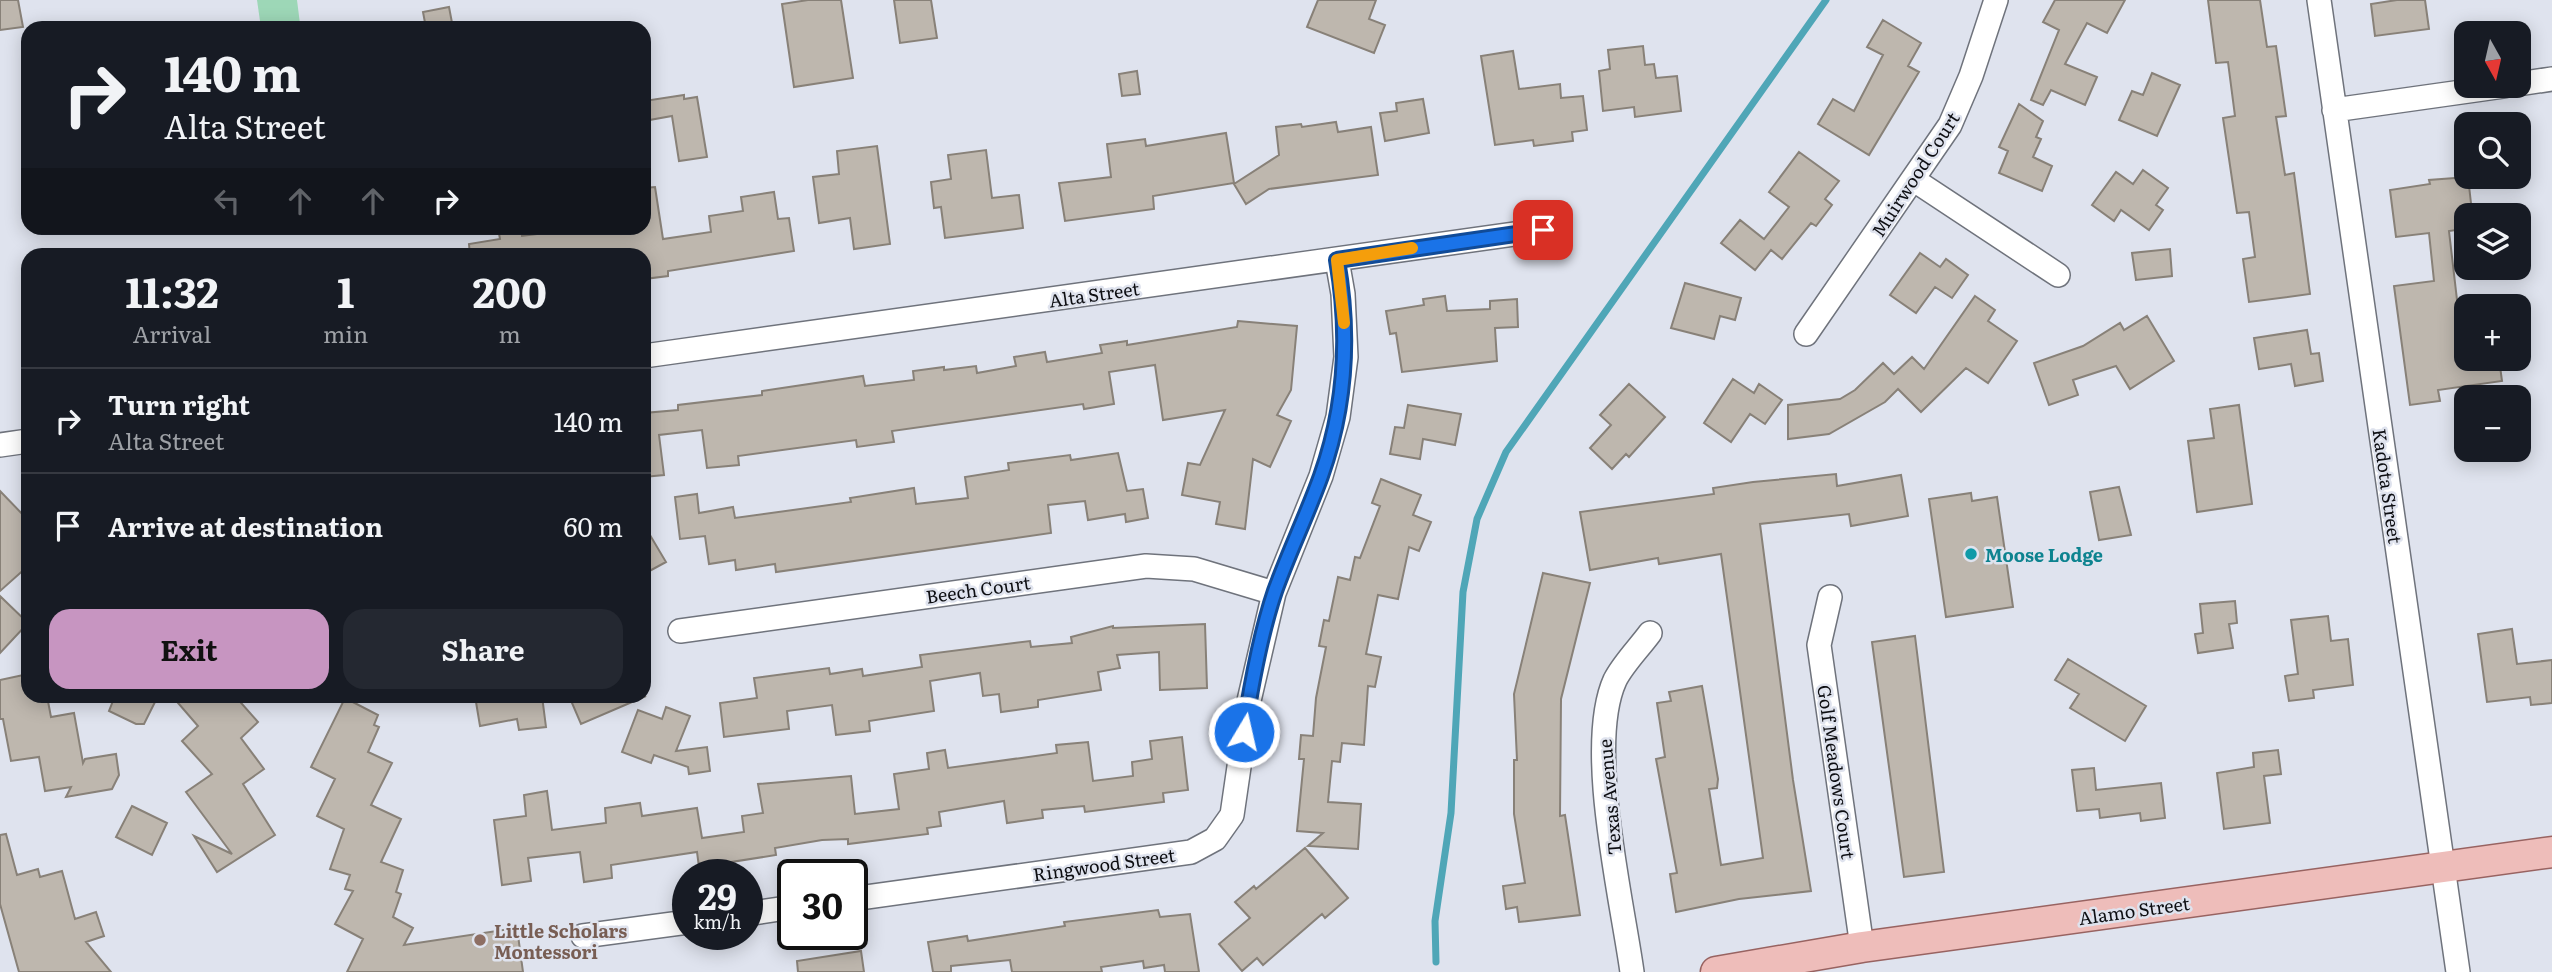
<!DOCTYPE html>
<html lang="en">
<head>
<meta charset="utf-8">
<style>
  :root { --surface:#171b24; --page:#242831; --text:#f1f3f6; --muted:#9ea1a6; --line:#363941; --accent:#c795c1 }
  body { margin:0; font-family:Literata,serif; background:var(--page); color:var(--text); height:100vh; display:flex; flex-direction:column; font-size:26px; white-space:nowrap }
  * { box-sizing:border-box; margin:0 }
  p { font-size:23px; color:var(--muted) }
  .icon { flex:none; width:38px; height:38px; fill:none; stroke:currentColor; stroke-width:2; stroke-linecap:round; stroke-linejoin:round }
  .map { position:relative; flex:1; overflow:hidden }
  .side { position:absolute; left:21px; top:248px; width:630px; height:455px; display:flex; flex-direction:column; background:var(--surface); border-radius:21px; box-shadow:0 4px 18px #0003 }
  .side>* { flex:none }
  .banner { position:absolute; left:21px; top:21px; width:630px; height:214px; border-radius:21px; box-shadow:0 4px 18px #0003; background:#171b24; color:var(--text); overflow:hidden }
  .needle { width:46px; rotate:172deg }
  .buttons { position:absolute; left:2454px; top:21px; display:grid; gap:14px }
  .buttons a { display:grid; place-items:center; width:77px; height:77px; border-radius:14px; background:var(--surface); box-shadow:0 4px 18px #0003; font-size:35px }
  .speed { position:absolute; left:672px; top:859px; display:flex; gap:14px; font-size:35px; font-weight:700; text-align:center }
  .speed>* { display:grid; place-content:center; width:91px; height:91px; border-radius:50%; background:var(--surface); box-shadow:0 4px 18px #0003; line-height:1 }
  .speed small { font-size:18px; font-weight:400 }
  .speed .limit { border:4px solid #111; border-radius:10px; background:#fff; color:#111 }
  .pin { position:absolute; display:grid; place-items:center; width:60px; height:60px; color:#fff; margin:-30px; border-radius:14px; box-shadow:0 4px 10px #0006 }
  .me { position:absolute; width:77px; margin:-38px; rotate:9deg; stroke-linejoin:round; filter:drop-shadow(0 0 5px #0008) }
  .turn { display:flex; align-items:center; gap:24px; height:147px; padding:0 28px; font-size:32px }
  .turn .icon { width:91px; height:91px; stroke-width:2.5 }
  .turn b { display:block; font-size:49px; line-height:60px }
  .lanes { display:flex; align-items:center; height:66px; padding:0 28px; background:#0003; justify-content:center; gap:35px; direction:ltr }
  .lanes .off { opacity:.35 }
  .eta { display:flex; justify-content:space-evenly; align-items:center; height:119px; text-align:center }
  .eta b { font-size:42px; font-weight:700; line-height:49px }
  .cta { display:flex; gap:14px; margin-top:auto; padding:14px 28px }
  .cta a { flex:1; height:80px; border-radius:21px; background:var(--accent); color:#111; font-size:28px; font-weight:700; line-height:80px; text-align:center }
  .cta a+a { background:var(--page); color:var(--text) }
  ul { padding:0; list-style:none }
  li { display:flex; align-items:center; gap:21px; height:105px; padding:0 28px; border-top:2px solid var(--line) }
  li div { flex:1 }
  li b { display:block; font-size:26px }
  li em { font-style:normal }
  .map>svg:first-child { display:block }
  .green { fill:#9dd7b7 }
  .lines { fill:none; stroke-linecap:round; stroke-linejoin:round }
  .stream { stroke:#4fa6b7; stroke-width:7 }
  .building { fill:#beb7ae; stroke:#888178; stroke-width:2 }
  .minor-casing { stroke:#6f737c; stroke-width:26 }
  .major-casing { stroke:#986361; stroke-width:33 }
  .minor { stroke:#fff; stroke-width:23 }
  .major { stroke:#eebdba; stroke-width:30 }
  .route-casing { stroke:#114b97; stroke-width:18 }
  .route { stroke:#1a73e8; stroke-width:12 }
  .slow { stroke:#f59e0b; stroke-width:12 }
  .culture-dot { fill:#0f9aa8; stroke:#dfe3ee; stroke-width:2.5 }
  .education-dot { fill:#8d6e63; stroke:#dfe3ee; stroke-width:2.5 }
  .labels { text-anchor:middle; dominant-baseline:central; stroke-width:5; stroke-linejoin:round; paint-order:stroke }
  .street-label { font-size:18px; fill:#0d0e12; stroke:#dfe3ee }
  .culture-label { font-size:18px; font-weight:bold; fill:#0d838f; stroke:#dfe3ee; text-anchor:start }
  .education-label { font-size:18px; font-weight:bold; fill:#785e54; stroke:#dfe3ee; text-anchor:start }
</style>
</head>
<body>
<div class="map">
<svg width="2552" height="972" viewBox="0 0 2552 972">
  <rect width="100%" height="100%" fill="#dfe3ee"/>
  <!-- green -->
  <path class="green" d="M257 0H297L300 24 261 28Z"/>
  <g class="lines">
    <!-- stream -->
    <path class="stream" d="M1436 962 1435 921 1451 813 1463 592 1477 519 1506 452 1826 0"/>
  </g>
  <!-- building -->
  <path class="building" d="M0 0H18L23 27 0 30Z
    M808 0H841L853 78 794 87 782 4Z
    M894 0H931L937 38 900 43Z
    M1318 0H1376L1369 19 1385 25 1374 53 1307 27Z
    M2055 0H2125L2107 33 2087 23 2065 64 2097 77 2085 105 2051 90 2043 105 2031 100 2059 30 2043 22Z
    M2208 0H2260L2267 47 2276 46 2286 116 2276 117 2285 175 2294 173 2310 294 2249 302 2243 259 2255 257 2249 212 2237 213 2223 118 2235 116 2228 62 2216 63Z
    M2397 0H2425L2429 29 2375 36 2371 4Z
    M449 7 453 28H426L423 12Z
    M1883 20 1921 43 1908 66 1919 72 1869 155 1818 124 1833 99 1854 111 1883 55 1867 47Z
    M1643 46 1645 65 1654 64 1656 78 1677 76 1681 111 1635 117 1634 107 1603 111 1599 71 1610 69 1608 50Z
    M1513 51 1519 89 1560 84 1561 98 1583 96 1587 130 1572 132 1573 141 1534 146 1533 140 1495 145 1481 56Z
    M1137 71 1140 94 1122 96 1119 74Z
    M2152 73 2180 85 2157 136 2119 120 2132 91 2143 95Z
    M684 95V99L697 97 707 157 679 161 672 116 644 121V101Z
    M1423 99 1429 133 1385 141 1380 113 1397 111 1396 103Z
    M2019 104 2043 121 2036 137 2041 139 2033 157 2052 166 2042 191 1999 173 2008 151 1999 147Z
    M1336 122 1338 132 1371 127 1378 175 1269 189 1246 204 1234 184 1279 155 1276 127 1301 124 1302 127Z
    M1226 133 1234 183 1153 196 1154 209 1065 221 1059 183 1111 177 1107 144 1145 139 1146 146Z
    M877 146 890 244 854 249 850 218 819 223 813 177 839 174 837 151Z
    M986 150 992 198 1019 195 1023 228 945 238 941 207 934 208 931 182 951 179 948 155Z
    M1799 152 1839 181 1825 199 1832 205 1816 226 1811 223 1782 259 1771 250 1755 270 1721 243 1740 220 1764 239 1789 207 1769 192Z
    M2143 170 2168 188 2156 205 2163 210 2149 230 2121 210 2114 221 2092 205 2116 172 2133 184Z
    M2468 177 2472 212 2461 213 2463 229 2449 231 2459 317 2466 316V359H2499L2502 381 2438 390 2440 401 2410 405 2394 286 2434 281 2429 233 2396 237 2390 190 2430 184 2429 180Z
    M655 187 663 239 711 232 709 216 743 211 741 197 774 192 778 219 789 218 794 251 668 271V276L644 279V256H470L469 244 500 239 498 228H521L522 236 585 228H644V188Z
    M2170 249 2172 276 2136 280 2132 253Z
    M1920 253 1940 267 1946 259 1968 275 1952 298 1935 287 1916 313 1890 295Z
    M1685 283 1741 298 1735 320 1720 316 1714 339 1671 328Z
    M1445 296 1447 311 1490 309V301L1517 299 1518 327 1495 328 1497 361 1402 372 1396 333 1390 334 1386 311 1424 305 1423 299Z
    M1975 296 1995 310 1988 321 2017 341 1988 383 1966 368 1921 412 1898 389 1885 402 1829 434 1788 439V405L1840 399 1855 390 1883 363 1894 374 1912 357 1924 369Z
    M2147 316 2174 361 2130 389 2116 366 2073 380 2078 395 2049 405 2034 363 2083 346 2120 323 2124 330Z
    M1238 321 1297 326 1291 390 1277 415 1291 421 1270 467 1253 459 1245 529 1216 524 1220 502 1182 495 1188 463 1200 465 1225 410 1163 420 1155 365 1109 372 1114 404 1084 409 1083 404 892 431 894 442 857 447 856 440 738 456 739 465 707 468 702 430 659 435 664 475 644 477V413L678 410V405L762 395V391L863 376 865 386 914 380 913 371 944 367V370L976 366 977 373 1016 366 1014 357 1045 352 1047 362 1102 353 1100 345 1127 341V345L1237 327Z
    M2307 330 2311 354 2319 353 2323 381 2295 386 2291 364 2259 369 2254 338Z
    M1733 379 1754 393 1759 384 1782 400 1765 424 1750 414 1731 442 1704 423Z
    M1629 384 1665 417 1629 457 1626 454 1612 469 1590 448 1611 425 1600 415Z
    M1408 405 1461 414 1455 445 1423 439 1420 459 1390 454 1395 427 1404 428Z
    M2239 405 2252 504 2197 512 2188 441 2214 438 2210 409Z
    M1118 453 1127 491 1143 489 1148 518 1126 522 1125 514 1088 520 1085 501 1048 505 1051 533 776 572 775 564 736 570 735 560 709 564 705 536 680 539 675 497 697 494 699 513 733 507 735 518 851 502 850 498 914 488 916 504 968 498 965 477 1009 470 1008 463 1070 455 1071 460Z
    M1836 474 1837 486 1901 475 1908 516 1851 526 1849 514 1760 524 1793 780 1811 891 1739 899 1676 912 1670 874 1677 873 1656 759 1665 757 1657 703 1671 701 1669 692 1702 686 1718 779 1717 788 1709 789 1721 865 1763 858 1721 554 1659 564 1658 558 1590 570 1580 512 1714 494 1713 488 1753 482Z
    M1381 479 1421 495 1413 515 1431 522 1419 551 1409 547 1398 599 1378 595 1366 654 1381 657 1375 687 1368 686 1364 745 1342 743 1340 762 1332 761 1328 802 1361 804 1358 849 1308 846 1323 833 1297 831 1304 759H1299L1301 735 1313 736 1316 698 1326 647 1319 646 1324 620 1329 621 1338 577 1350 580 1355 557 1360 558 1380 506 1372 503Z
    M2119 487 2131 535 2099 540 2090 492Z
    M0 491 28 520V566L0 591Z
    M1971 493 1972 501 1997 497 2013 607 1946 617 1929 499Z
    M644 525 666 562 644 574Z
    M1543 573 1590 583 1561 699 1560 816 1565 815 1580 915 1519 922 1517 907 1506 909 1503 886 1525 883 1514 814V760H1517L1514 694Z
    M0 596 28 623 0 653Z
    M2235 601 2237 623 2229 624 2233 648 2198 653 2195 634 2203 633 2200 604Z
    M2328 616 2331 641 2348 639 2353 685 2313 690 2314 698 2289 701 2285 676 2298 674 2291 620Z
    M1205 624 1207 688 1160 690 1159 652 1117 655 1120 668 1098 672 1101 690 1038 700V707L1001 712 999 694 983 696 980 673 930 681 934 711 869 721 870 731 836 735 832 705 787 711 789 729 724 737 720 703 757 698 754 678 829 668 830 674 862 669 863 676 922 667 920 655 1030 641 1031 647 1072 643 1071 637 1113 626V628Z
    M2512 629 2517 664 2552 660V703L2531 705 2530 697 2487 702 2478 634Z
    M1915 636 1944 872 1904 877 1872 642Z
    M2068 659 2146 706 2125 741 2070 708 2079 694 2055 680Z
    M28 674V696H47L51 717 74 713 83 763 85 759 116 754 119 775 112 789 66 797 71 787 45 791 39 757 11 761 3 719H0V680Z
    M115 696H158L144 724H136L109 711Z
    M172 696H235L258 722 241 738 264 769 243 784 275 835 217 872 194 836 232 854 186 792 212 774 182 741 198 726Z
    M475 696H542L546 727 519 730 517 719 480 726Z
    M569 696H646L581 724Z
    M345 698 378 715 374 725 379 727 368 752 392 763 371 805 401 819 381 862 403 870 396 892 401 894 393 917 413 928 404 945 517 928 523 972H347L363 939 335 924 353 891 345 889 350 875 330 869 344 829 317 816 335 779 311 767Z
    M666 707 690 716 676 751 707 747 710 771 689 774 688 767 654 755 651 763 622 752 638 710 662 719Z
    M1182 737 1188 790 1163 793 1164 802 1085 812 1084 806 1042 810 1043 818 1007 823 1004 801 939 812 941 826 927 828 928 834 848 844V839L822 840 775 848 776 855 699 867 697 852 611 865 612 878 584 882 580 852 528 858 531 881 502 885 494 820 526 816 524 795 547 791 552 830 606 823 605 808 640 803 642 816 697 808 702 838 744 832 742 816 763 813 758 784 851 776 855 814 899 809 894 774 929 769 927 753 945 750 948 768 1057 753 1056 745 1088 742 1093 781 1133 776 1132 762 1152 759 1150 741Z
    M2278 750 2281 774 2264 776 2270 823 2224 829 2217 773 2254 767 2253 753Z
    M2094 768 2096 790 2161 783 2165 818 2141 821 2140 813 2100 818 2099 809 2077 811 2072 770Z
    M132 806 167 823 152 855 116 837Z
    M6 834 17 875 38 869 40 877 62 871 75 919 96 912 104 936 86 942 111 972H19L0 904V835Z
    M1305 848 1348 898 1325 918 1322 914 1263 965 1257 958 1242 971 1219 944 1250 918 1235 902 1254 886 1256 889Z
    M1158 910 1160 917 1190 914 1199 972H1165L1164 965 1144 968 1143 961 1101 967 1102 972H1012L1010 960 951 966V972H933L928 942 967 936 968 941 1065 926 1064 922Z
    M861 951 864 972H798L797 961Z"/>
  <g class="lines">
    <!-- minor casing -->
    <g class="minor-casing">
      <path id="minor" d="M2319 0 2458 972
        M2518 84 2552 79
        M2334 110 2504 86
        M1914 180 2058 275
        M1806 334 1950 125 1971 76 1996 0
        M644 356 1543 230
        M0 445 28 441
        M1830 597 1819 645 1862 947
        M680 631 1146 566 1194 569 1274 593
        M852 899 1191 852 1215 839 1232 815 1248 705 1274 593 1321 476 1338 417 1346 357 1343 294 1337 260
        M747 914 793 907
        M583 936 688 922
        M1632 972C1622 899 1585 746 1615 680 1623 664 1639 648 1650 633"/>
    </g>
    <!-- major casing -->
    <g class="major-casing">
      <path id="major" d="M1716 972 1862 947 2552 852"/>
    </g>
    <!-- minor -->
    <use href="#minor" class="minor"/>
    <!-- major -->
    <use href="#major" class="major"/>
  </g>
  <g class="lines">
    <!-- route casing -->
    <g class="route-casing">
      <path id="route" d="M1244 732C1251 686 1260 635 1275 591 1289 552 1307 515 1321 476 1346 406 1350 334 1337 260L1543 230"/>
    </g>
    <!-- route -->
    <use href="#route" class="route"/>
    <!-- slow -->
    <path class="slow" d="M1344 323 1337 260 1412 248"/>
  </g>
  <!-- markers -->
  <circle class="culture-dot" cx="1971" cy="554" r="7"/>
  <circle class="education-dot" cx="480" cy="940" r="7"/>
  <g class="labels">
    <!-- street labels -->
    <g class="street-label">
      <text transform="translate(1915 174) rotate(-57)">Muirwood Court</text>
      <text transform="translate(1094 294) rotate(-8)">Alta Street</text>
      <text transform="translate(2388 486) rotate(82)">Kadota Street</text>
      <text transform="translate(978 589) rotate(-8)">Beech Court</text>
      <text transform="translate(1837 772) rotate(82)">Golf Meadows Court</text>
      <text transform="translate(1609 797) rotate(-95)">Texas Avenue</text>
      <text transform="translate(1104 864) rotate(-8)">Ringwood Street</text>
      <text transform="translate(2134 910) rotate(-8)">Alamo Street</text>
    </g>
    <!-- culture labels -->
    <g class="culture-label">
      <text x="1985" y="554">Moose Lodge</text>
    </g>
    <!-- education labels -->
    <g class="education-label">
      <text x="494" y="930">Little Scholars<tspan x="494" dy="21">Montessori</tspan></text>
    </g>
  </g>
</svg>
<div class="buttons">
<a><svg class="needle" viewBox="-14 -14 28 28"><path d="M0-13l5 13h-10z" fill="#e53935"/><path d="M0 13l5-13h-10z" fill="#9ea1a6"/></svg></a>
<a><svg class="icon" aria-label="search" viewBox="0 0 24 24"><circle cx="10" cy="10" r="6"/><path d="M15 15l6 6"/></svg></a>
<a><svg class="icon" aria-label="layers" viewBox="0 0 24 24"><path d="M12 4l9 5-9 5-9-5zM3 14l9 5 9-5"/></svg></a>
<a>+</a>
<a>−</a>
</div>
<div class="speed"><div>29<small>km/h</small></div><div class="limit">30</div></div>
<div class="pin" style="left:1543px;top:230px;background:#d93025"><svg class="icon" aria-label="arrive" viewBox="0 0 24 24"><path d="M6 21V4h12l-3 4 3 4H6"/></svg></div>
<svg class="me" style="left:1244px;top:732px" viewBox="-20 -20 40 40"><circle r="17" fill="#1a73e8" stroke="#fff" stroke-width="3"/><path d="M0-11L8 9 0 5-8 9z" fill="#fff"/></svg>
<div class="banner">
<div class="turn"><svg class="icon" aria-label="right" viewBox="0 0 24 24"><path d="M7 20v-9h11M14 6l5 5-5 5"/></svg><div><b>140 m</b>Alta Street</div></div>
<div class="lanes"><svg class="icon off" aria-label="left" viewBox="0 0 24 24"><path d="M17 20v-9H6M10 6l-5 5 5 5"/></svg><svg class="icon off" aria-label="ahead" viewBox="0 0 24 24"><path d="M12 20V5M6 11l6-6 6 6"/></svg><svg class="icon off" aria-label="ahead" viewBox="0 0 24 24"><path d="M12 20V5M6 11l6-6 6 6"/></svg><svg class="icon" aria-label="right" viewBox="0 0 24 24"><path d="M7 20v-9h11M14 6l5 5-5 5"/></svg></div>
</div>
<section class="side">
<div class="eta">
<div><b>11:32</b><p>Arrival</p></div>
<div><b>1</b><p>min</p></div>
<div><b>200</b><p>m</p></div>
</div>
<ul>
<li><svg class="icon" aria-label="right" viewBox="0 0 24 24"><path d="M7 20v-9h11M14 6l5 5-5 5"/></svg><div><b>Turn right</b><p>Alta Street</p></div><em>140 m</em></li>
<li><svg class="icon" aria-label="arrive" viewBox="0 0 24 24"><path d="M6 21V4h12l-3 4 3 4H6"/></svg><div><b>Arrive at destination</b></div><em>60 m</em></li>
</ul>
<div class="cta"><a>Exit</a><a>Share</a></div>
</section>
</div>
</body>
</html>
